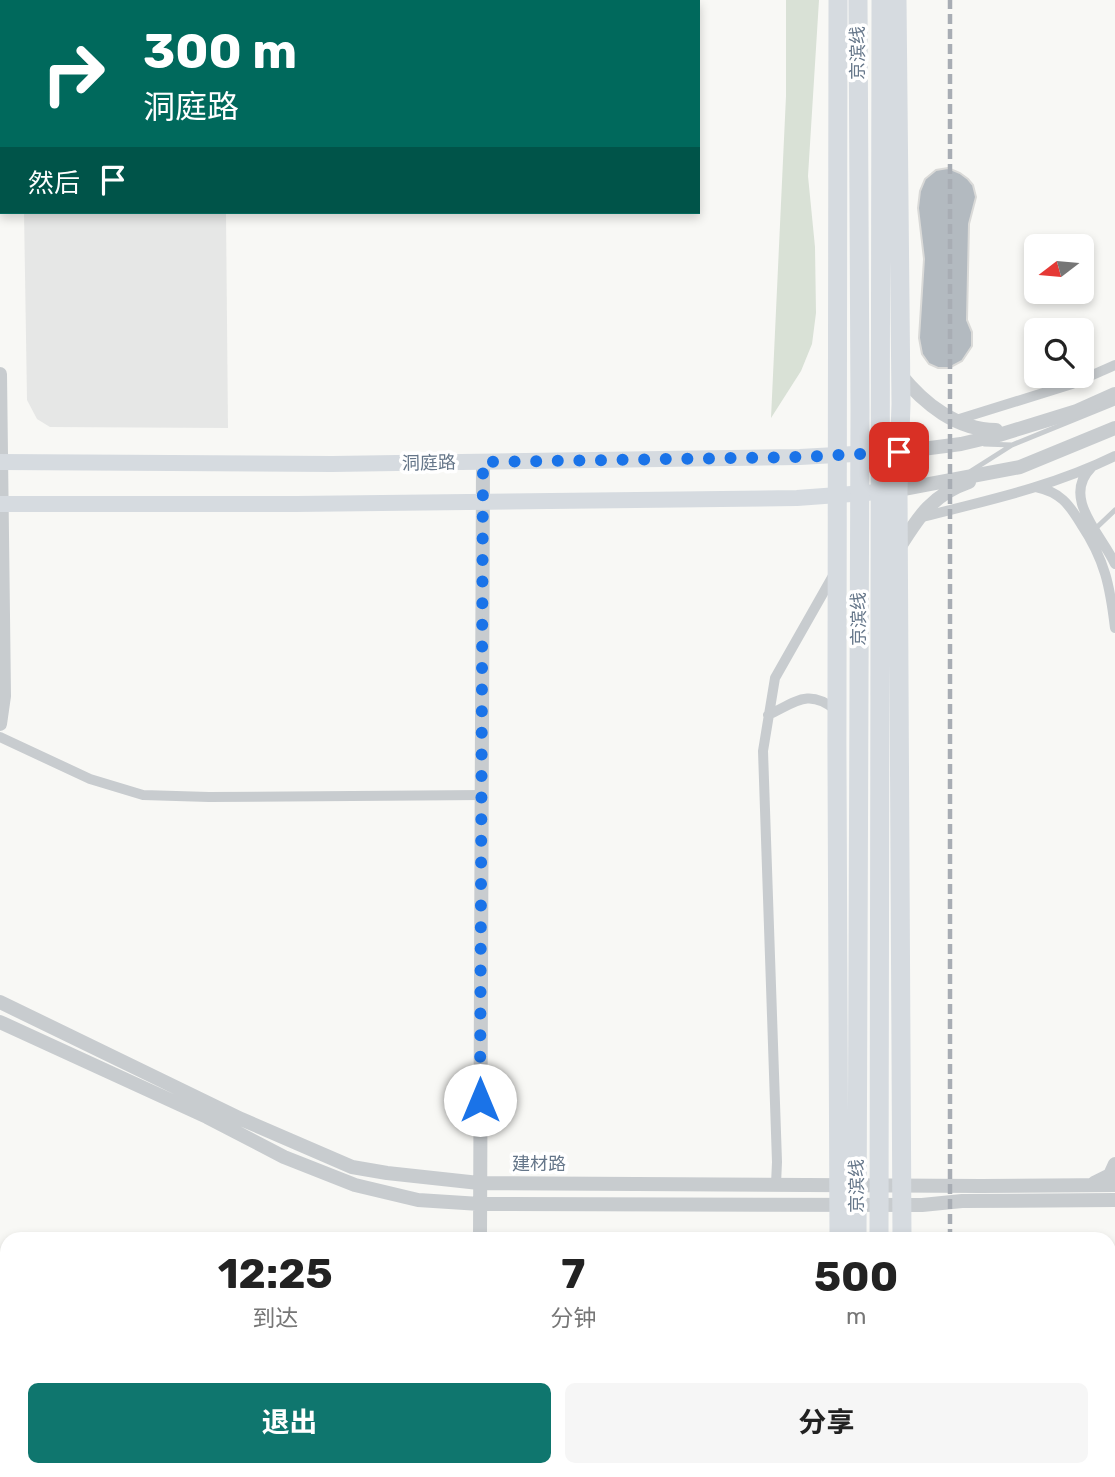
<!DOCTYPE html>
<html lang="zh">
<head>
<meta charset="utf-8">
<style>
  :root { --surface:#fff; --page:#f6f6f6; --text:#222; --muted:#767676; --accent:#0f766e }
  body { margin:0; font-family:Rubik,"Noto Sans SC",sans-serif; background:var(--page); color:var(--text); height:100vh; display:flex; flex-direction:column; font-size:26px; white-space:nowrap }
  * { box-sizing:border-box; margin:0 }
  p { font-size:23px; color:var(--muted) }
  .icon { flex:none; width:38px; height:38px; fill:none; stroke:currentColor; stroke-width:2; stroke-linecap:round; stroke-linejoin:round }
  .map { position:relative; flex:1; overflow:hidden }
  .sheet { position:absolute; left:0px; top:1232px; width:1116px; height:245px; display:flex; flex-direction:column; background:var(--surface); border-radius:21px 21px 0 0; box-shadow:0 4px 10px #0003 }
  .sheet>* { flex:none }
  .hud { position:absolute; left:0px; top:0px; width:700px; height:214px; box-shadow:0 4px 10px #0003; background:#00695c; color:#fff; overflow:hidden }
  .needle { width:46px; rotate:254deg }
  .buttons { position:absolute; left:1024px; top:234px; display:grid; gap:14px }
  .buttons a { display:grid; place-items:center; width:70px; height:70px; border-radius:10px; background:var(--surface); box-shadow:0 4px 10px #0003; font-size:35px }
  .pin { position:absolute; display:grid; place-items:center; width:60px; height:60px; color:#fff; margin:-30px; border-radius:14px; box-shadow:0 4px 10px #0006 }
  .me { position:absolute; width:77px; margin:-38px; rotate:0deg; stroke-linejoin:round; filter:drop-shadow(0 0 5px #0008) }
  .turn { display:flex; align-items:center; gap:24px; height:147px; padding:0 28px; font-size:32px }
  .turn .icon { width:91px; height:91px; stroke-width:2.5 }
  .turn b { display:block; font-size:49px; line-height:60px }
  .then { display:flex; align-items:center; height:66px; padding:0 28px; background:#0003; gap:14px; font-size:26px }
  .eta { display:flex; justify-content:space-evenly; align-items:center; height:119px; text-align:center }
  .eta b { font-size:42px; font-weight:700; line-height:49px }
  .cta { display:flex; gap:14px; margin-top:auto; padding:14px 28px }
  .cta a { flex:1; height:80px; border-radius:10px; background:var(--accent); color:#fff; font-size:28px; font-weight:700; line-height:80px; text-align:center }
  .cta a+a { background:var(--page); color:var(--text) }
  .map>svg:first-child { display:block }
  .built { fill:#e6e7e6 }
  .green { fill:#d9e1d6 }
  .building { fill:#b3bac0; stroke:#dadad8; stroke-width:2 }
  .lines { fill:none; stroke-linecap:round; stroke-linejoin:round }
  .service { stroke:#c8cccf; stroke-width:5 }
  .minor { stroke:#c8cccf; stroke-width:10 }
  .tertiary { stroke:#c8cccf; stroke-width:14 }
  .secondary { stroke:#d6dbe0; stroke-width:16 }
  .trunk { stroke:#d6dbe0; stroke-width:19 }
  .rail { stroke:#a8adb4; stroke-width:4.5; stroke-dasharray:10 5; stroke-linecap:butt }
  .route { stroke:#1a73e8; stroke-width:12; stroke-dasharray:0 21.6 }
  .labels { text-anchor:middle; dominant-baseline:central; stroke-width:7; stroke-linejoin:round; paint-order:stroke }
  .street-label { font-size:18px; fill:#657689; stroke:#fff }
</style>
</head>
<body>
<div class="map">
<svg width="1115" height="1477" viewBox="0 0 1115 1477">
  <rect width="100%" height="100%" fill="#f8f8f5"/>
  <!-- built -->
  <path class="built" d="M24 212H226L228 428 50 427 37 419 27 400Z"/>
  <!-- green -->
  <path class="green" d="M786 0H819L808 176 815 247 816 313 812 344 801 371 771 418 786 96Z"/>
  <!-- building -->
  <path class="building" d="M948 168 960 173 968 179 973 185 976 197 969 224 967 320 972 332V346L962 361 949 368H938L929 364 922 354 919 338 924 259 918 208 920 191 925 179 936 170Z"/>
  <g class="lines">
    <!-- service -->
    <path class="service" d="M1012 445 1115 403
      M971 471 1012 445 984 444
      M1094 530 1115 510"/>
    <!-- minor -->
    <path class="minor" d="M953 421 1072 384 1115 365
      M1091 468C1061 498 1102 535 1115 564
      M1036 487C1060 492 1069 504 1081 524 1105 560 1110 586 1115 628
      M918 518C985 501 1052 487 1115 456
      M768 715C796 702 808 688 836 710
      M0 737 90 779 143 795 209 797 483 795
      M776 1184 777 1162 763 751 775 678 834 574"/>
    <!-- tertiary -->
    <path class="tertiary" d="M508 0V2
      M0 131H2
      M0 374 4 696 0 724
      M900 374C924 404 957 430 996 430
      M899 452 961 444 999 435 1077 411 1115 394
      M898 490 1020 467 1115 428
      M899 548C919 516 932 495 969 482
      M0 1002 241 1119 352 1167 387 1173 479 1183 981 1186 1115 1185
      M0 1022 207 1117 284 1157 355 1185 418 1200 480 1204 922 1205 962 1201 1115 1200
      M1094 1183 1110 1175 1115 1164
      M480 1239 483 462
      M447 1477 453 1470"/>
    <!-- secondary -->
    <path class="secondary" d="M0 462 332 464 800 457 872 453
      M0 504H296L797 498 892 491"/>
    <!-- trunk -->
    <path class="trunk" d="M838 0C838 413 835 826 839 1239
      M897 0 901 404 898 490 902 1239
      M857 1239 860 410 858 0
      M879 1239 881 0
      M852 1470V1477
      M892 1477 893 1470"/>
    <!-- rail -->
    <path class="rail" d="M950 1239V0
      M951 1470V1477"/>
  </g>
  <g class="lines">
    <!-- route -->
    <path class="route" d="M480 1100 483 462 800 457 899 452"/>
  </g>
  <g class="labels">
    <!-- street labels -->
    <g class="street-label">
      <text transform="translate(858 53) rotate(-90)">京滨线</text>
      <text transform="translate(429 463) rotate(-1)">洞庭路</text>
      <text transform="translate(859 619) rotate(-90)">京滨线</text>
      <text x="539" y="1164">建材路</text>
      <text transform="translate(857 1186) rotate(-90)">京滨线</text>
    </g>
  </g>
</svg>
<div class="buttons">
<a><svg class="needle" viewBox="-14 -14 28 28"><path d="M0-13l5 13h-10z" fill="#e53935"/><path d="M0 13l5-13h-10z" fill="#767676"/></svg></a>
<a><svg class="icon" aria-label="search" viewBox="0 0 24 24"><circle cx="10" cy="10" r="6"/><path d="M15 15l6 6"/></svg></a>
</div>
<div class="pin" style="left:899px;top:452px;background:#d93025"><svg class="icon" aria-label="arrive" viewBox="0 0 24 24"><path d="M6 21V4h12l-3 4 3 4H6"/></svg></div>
<svg class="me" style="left:480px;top:1100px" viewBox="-20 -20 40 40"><circle r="19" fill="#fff"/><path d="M0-13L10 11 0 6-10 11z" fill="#1a73e8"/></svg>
<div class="hud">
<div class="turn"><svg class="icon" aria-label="right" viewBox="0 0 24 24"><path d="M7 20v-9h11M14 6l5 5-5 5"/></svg><div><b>300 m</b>洞庭路</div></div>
<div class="then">然后<svg class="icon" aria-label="arrive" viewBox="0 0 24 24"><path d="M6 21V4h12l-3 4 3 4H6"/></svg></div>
</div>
<section class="sheet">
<div class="eta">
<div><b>12:25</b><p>到达</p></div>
<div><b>7</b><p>分钟</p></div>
<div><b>500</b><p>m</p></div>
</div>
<div class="cta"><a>退出</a><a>分享</a></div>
</section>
</div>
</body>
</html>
